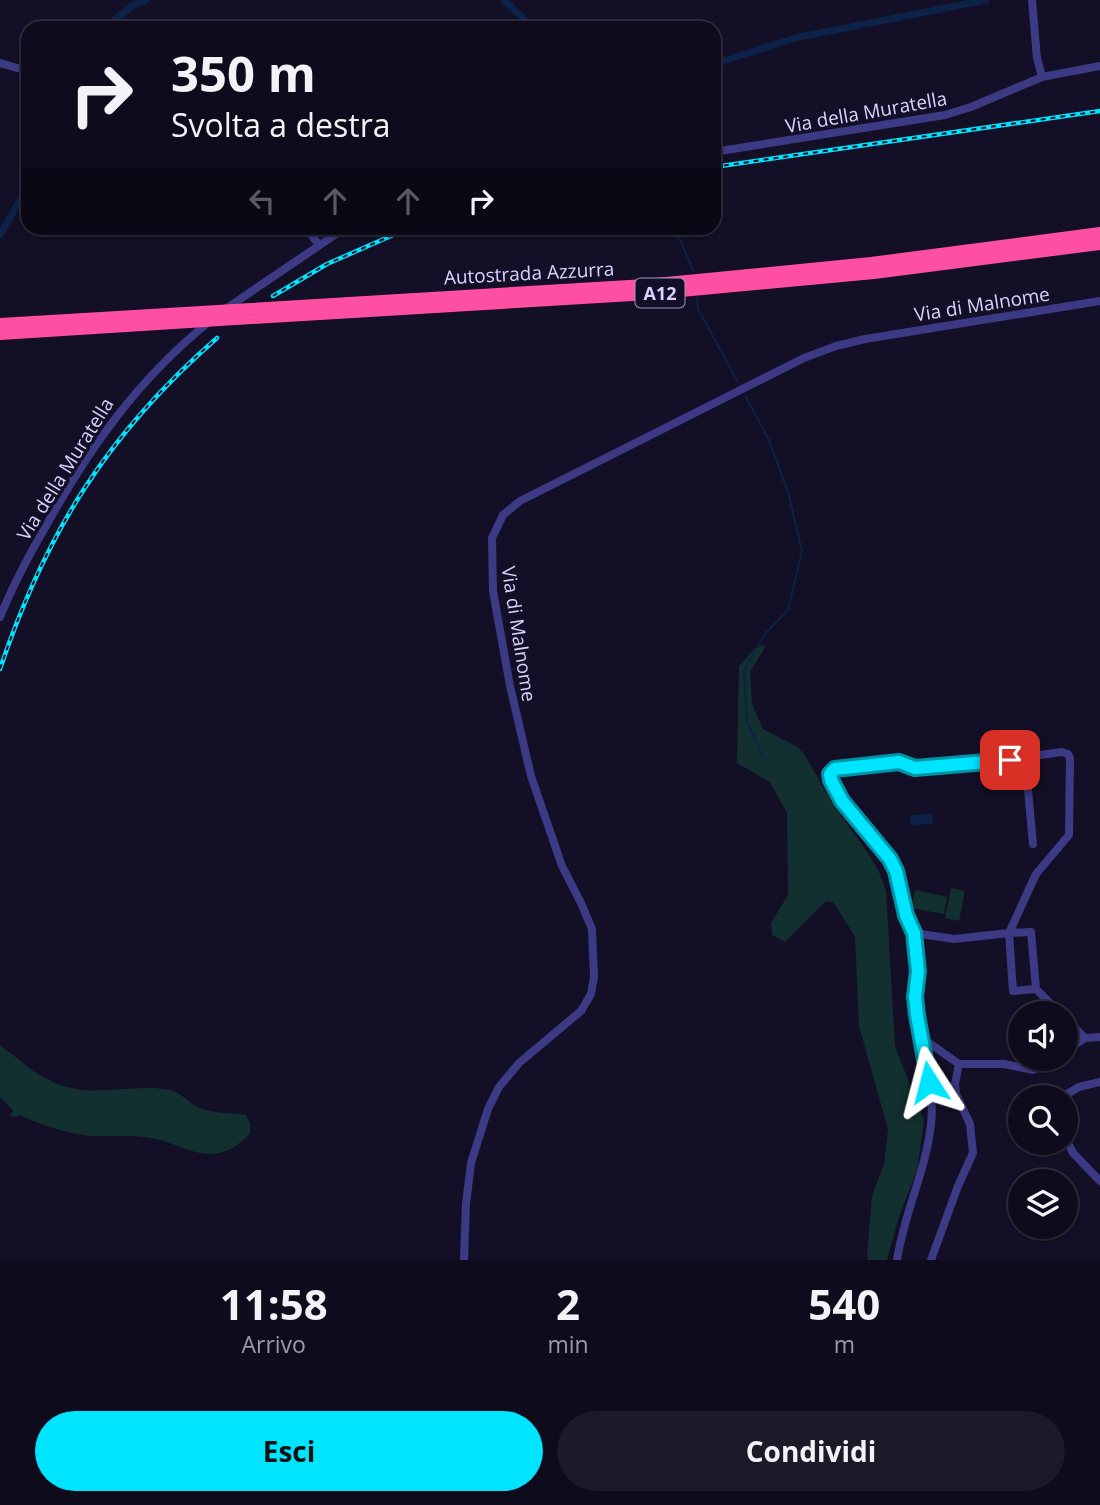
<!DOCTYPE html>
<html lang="it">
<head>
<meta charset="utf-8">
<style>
  :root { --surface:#0e0b1c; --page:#1c1929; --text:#f1f3f6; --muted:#9b9ba3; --line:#2e2b3b; --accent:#00e5ff }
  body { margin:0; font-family:"Open Sans",sans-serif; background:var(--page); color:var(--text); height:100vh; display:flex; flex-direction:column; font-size:26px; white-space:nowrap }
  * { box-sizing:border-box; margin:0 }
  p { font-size:23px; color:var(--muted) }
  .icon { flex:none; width:38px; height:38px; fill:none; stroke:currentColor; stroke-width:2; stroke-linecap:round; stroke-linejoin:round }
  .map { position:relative; height:1260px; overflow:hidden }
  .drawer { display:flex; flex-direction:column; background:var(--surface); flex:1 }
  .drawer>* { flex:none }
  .guide { position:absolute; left:21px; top:21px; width:700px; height:214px; border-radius:21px; box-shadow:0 2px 5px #0004,0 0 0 2px var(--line); background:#0e0b1c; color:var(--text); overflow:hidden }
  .fabs { position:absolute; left:1008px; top:1001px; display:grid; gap:14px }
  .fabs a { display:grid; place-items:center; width:70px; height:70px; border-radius:50%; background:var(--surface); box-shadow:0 2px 5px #0004,0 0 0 2px var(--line); font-size:35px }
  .pin { position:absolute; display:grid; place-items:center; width:60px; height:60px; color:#fff; margin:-30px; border-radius:14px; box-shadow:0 4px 10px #0006 }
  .me { position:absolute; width:77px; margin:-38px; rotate:351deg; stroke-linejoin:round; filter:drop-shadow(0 0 5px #0008) }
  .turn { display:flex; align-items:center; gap:24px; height:147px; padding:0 35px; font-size:32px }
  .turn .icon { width:91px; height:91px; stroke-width:2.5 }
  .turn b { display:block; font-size:49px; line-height:60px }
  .lanes { display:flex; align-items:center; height:66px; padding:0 35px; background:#0003; justify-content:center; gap:35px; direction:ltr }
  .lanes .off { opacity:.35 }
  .eta { display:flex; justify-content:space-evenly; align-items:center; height:119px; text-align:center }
  .eta b { font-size:42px; font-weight:700; line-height:49px }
  .cta { display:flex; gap:14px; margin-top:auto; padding:14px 35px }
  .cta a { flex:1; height:80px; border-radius:42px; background:var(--accent); color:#111; font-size:28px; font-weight:700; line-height:80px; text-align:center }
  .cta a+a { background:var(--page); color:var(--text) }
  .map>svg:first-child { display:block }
  .green { fill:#12302f }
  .water { fill:#0c2248 }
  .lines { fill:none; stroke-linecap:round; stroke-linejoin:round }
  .stream { stroke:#0c2248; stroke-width:2 }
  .canal { stroke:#0c2248; stroke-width:7 }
  .minor { stroke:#3d3a85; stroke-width:8 }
  .highway { stroke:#ff4fa3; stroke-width:12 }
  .rail-casing { stroke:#00e5ff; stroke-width:4.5 }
  .rail { stroke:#130f26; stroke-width:2; stroke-dasharray:5; stroke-linecap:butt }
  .highway-bridge { stroke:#ff4fa3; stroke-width:12 }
  .route-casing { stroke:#0095a6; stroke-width:18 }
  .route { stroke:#00e5ff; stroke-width:12 }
  .labels { text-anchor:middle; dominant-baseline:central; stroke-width:7; stroke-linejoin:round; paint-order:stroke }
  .shield { fill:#130f26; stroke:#9e99be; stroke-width:2 }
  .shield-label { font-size:18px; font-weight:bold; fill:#d9d4ff }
  .street-label { font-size:19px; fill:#d9d4ff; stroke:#130f26 }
</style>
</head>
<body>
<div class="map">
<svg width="1100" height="1260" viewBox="0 0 1100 1260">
  <rect width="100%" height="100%" fill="#130f26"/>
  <!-- green -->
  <path class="green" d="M758 645 766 646 750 672 752 704 763 729 798 747 806 757 836 809 866 850 879 872 886 891 895 1046 924 1121 917 1170 899 1217 887 1260H868L867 1256 872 1196 884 1164 888 1129 859 1026 855 937 834 903 826 901 785 942 772 935 771 923 788 895 787 813 770 782 737 763 739 666Z
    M951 888 965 891 959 921 945 918Z
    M915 890 947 897 944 914 911 908Z
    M0 1045C19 1059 40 1079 63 1086 97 1097 135 1083 170 1090 181 1092 190 1105 202 1109 215 1113 231 1113 245 1115L250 1123V1134C239 1144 229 1153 213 1154 193 1155 175 1143 156 1139 134 1134 114 1137 92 1136 67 1134 42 1125 20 1115L15 1117 10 1116 13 1110 0 1097Z"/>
  <!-- water -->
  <path class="water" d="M932 813 933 823 911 826 909 816Z"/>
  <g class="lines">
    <!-- stream -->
    <path class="stream" d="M675 228 693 270
      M697 298 698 309 738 382
      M746 397 768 438 776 459 789 496 802 551 788 610 764 635 744 671 747 722 763 757"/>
    <!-- canal -->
    <path class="canal" d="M504 0 533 28
      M105 28 132 6 146 0
      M714 64 795 38 986 0
      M0 235 28 186"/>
    <!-- minor -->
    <path class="minor" d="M1032 0 1037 58 1042 77
      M0 63 28 71
      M714 152 945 115 971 107 1042 77 1100 66
      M306 228 319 245
      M227 308 345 228
      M0 617C13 585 29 555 46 526 89 448 139 378 209 322
      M1025 758 1033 844
      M1031 932 1036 989 1013 991 1009 933Z
      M914 933 954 939 1009 933 1036 874 1069 835 1070 758 1068 754 1062 752 983 763 914 768 899 762 835 770 830 777 845 805 895 869 906 915 914 933 918 971 916 1002 922 1038 959 1064H1004L1033 1070 1055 1059
      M1036 989 1060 1013
      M1066 1019 1085 1038
      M1066 1050 1085 1038 1100 1037
      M1062 1097 1079 1087 1100 1082
      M1066 1139 1073 1153 1100 1181
      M464 1260 466 1204 471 1163 488 1109 499 1087 519 1063 581 1011 591 994 594 977 592 929 581 903 562 866 531 776 510 686 493 591 492 538 503 515 520 501 804 358 836 346 865 339 1100 301
      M897 1260C904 1213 926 1171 931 1124 934 1096 927 1066 922 1038
      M931 1260 958 1186 973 1153 970 1124 956 1094 955 1084 959 1064"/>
    <!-- highway -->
    <path class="highway" d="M234 310 646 285 871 263 1100 233
      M219 320 649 294 874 273 1100 244
      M0 324 218 311
      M0 334 205 321"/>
    <!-- rail casing -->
    <g class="rail-casing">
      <path id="rail" d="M714 167 1100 111
        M273 296 327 264 409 228
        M0 669C46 532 108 433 217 338"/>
    </g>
    <!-- rail -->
    <use href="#rail" class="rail"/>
    <!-- highway-bridge -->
    <path class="highway-bridge" d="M218 311 234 310
      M205 321 219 320"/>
  </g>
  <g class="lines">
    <!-- route casing -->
    <g class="route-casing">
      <path id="route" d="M929 1082 917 1015 915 997 918 971 914 933 906 915 896 871 890 859 842 801 831 780 830 774 835 769 899 762 915 768 1010 760"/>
    </g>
    <!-- route -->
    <use href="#route" class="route"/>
  </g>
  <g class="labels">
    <!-- shield labels -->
    <rect class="shield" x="635.5" y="278.5" width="49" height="29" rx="5"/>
    <g class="shield-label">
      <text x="660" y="293">A12</text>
    </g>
    <!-- street labels -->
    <g class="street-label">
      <text transform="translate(866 112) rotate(-10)">Via della Muratella</text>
      <text transform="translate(529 273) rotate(-3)">Autostrada Azzurra</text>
      <text transform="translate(982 304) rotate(-9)">Via di Malnome</text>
      <text transform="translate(65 469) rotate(-58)">Via della Muratella</text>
      <text transform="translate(519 634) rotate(81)">Via di Malnome</text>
    </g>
  </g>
</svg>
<div class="fabs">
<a><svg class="icon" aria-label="sound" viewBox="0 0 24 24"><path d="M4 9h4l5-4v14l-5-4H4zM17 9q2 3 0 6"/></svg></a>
<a><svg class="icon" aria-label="search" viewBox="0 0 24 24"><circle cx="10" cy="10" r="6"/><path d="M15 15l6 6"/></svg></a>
<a><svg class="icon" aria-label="layers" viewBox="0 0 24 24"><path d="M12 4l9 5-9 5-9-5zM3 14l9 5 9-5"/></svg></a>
</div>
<div class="pin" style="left:1010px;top:760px;background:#d93025"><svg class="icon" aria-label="arrive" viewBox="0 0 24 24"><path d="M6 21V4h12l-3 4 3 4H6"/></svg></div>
<svg class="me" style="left:929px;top:1082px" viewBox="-20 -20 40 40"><path d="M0-17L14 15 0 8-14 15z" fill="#00e5ff" stroke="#fff" stroke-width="4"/></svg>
<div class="guide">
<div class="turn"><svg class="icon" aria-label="right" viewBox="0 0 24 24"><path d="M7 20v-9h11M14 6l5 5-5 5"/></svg><div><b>350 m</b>Svolta a destra</div></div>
<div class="lanes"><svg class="icon off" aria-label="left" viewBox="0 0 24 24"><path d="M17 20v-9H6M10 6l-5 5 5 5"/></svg><svg class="icon off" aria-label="ahead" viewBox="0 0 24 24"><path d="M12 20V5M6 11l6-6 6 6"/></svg><svg class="icon off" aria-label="ahead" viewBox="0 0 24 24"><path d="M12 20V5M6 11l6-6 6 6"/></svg><svg class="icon" aria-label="right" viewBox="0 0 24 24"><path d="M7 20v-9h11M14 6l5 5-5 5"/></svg></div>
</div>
</div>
<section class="drawer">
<div class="eta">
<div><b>11:58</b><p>Arrivo</p></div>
<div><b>2</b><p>min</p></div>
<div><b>540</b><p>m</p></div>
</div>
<div class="cta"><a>Esci</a><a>Condividi</a></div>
</section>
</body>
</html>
